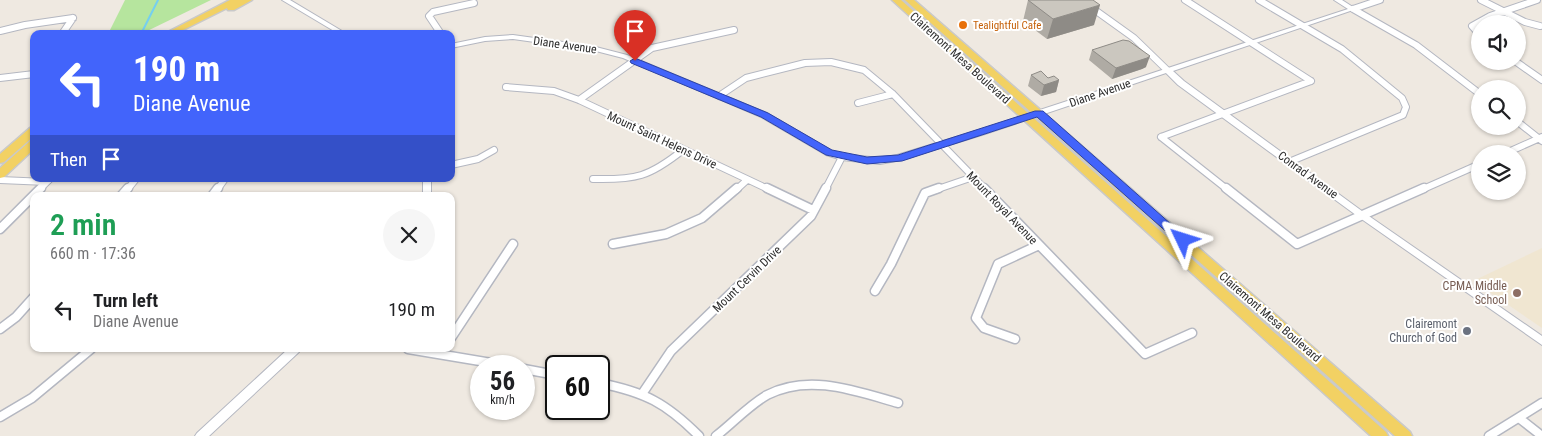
<!DOCTYPE html>
<html lang="en">
<head>
<meta charset="utf-8">
<style>
  :root { --surface:#fff; --page:#f6f6f6; --text:#202124; --muted:#757577 }
  body { margin:0; font-family:"Roboto Condensed",sans-serif; background:var(--page); color:var(--text); height:100vh; display:flex; flex-direction:column; font-size:19px; white-space:nowrap }
  * { box-sizing:border-box; margin:0 }
  p { font-size:16px; color:var(--muted) }
  .icon { flex:none; width:28px; height:28px; fill:none; stroke:currentColor; stroke-width:2; stroke-linecap:round; stroke-linejoin:round }
  .map { position:relative; flex:1; overflow:hidden }
  .drawer { position:absolute; left:30px; top:192px; width:425px; height:160px; display:flex; flex-direction:column; background:var(--surface); border-radius:10px; box-shadow:0 1px 4px #0004 }
  .drawer>* { flex:none }
  .guide { position:absolute; left:30px; top:30px; width:425px; height:152px; border-radius:10px; box-shadow:0 1px 4px #0004; background:#4264fb; color:#fff; overflow:hidden }
  .tools { position:absolute; left:1471px; top:15px; display:grid; gap:10px }
  .tools a { display:grid; place-items:center; width:55px; height:55px; border-radius:50%; background:var(--surface); box-shadow:0 1px 4px #0004; font-size:25px }
  .speed { position:absolute; left:470px; top:355px; display:flex; gap:10px; font-size:25px; font-weight:700; text-align:center }
  .speed>* { display:grid; place-content:center; width:65px; height:65px; border-radius:50%; background:var(--surface); box-shadow:0 1px 4px #0004; line-height:1 }
  .speed small { font-size:12px; font-weight:400 }
  .speed .limit { border:2px solid #111; border-radius:8px; background:#fff; color:#111 }
  .pin { position:absolute; display:grid; place-items:center; width:42px; height:42px; color:#fff; margin:-51px -21px; border-radius:50% 50% 50% 0; rotate:-45deg; box-shadow:0 0 5px #0007 }
  .pin .icon { rotate:45deg }
  .me { position:absolute; width:55px; margin:-28px; rotate:311deg; stroke-linejoin:round; filter:drop-shadow(0 0 4px #0008) }
  .turn { display:flex; align-items:center; gap:18px; height:105px; padding:0 20px; font-size:22px }
  .turn .icon { width:65px; height:65px; stroke-width:2.5 }
  .turn b { display:block; font-size:35px; line-height:42px }
  .then { display:flex; align-items:center; height:48px; padding:0 20px; background:#0003; gap:10px; font-size:19px }
  .round { display:grid; place-items:center; flex:none; width:52px; height:52px; border-radius:26px; background:var(--page) }
  .headline { display:flex; align-items:center; justify-content:space-between; height:85px; padding:0 20px }
  h1 { font-size:30px; font-weight:600; line-height:38px; color:#1e9e55 }
  ul { padding:0; list-style:none }
  li { display:flex; align-items:center; gap:15px; height:65px; padding:0 20px }
  li div { flex:1 }
  li b { display:block; font-size:19px }
  li em { font-style:normal }
  .map>svg:first-child { display:block }
  .education { fill:#f0e6d1 }
  .green { fill:#b6e59e }
  .lines { fill:none; stroke-linecap:round; stroke-linejoin:round }
  .stream { stroke:#75cff0; stroke-width:2 }
  .minor-far1-casing { stroke:#b4b7c1; stroke-width:8 }
  .minor-casing { stroke:#b4b7c1; stroke-width:11 }
  .tertiary-casing { stroke:#b4b7c1; stroke-width:2 }
  .primary-casing { stroke:#c9c9c9; stroke-width:3 }
  .minor-far1 { stroke:#fff; stroke-width:6 }
  .minor { stroke:#fff; stroke-width:8 }
  .tertiary { fill:#fff; fill-rule:evenodd }
  .primary { fill:#f2d163; fill-rule:evenodd }
  .wall { fill:#afaba4 }
  .shaded-wall { fill:#8e8b86 }
  .building { fill:#cbc7bf; stroke:#8e8b86 }
  .route { fill:#4264fb; stroke:#2b41a3 }
  .food-dot { fill:#e8710a; stroke:#fff; stroke-width:2 }
  .education-dot { fill:#8d6e63; stroke:#fff; stroke-width:2 }
  .worship-dot { fill:#6b7280; stroke:#fff; stroke-width:2 }
  .labels { text-anchor:middle; dominant-baseline:central; stroke-width:4; stroke-linejoin:round; paint-order:stroke }
  .far-food-label { font-size:11px; fill:#c56008; stroke:#fff; text-anchor:start }
  .street-label { font-size:12px; fill:#2e2e2e; stroke:#fff }
  .education-label { font-size:12px; fill:#785e54; stroke:#fff; text-anchor:end }
  .worship-label { font-size:12px; fill:#5b616d; stroke:#fff; text-anchor:end }
</style>
</head>
<body>
<div class="map">
<svg width="1542" height="436" viewBox="0 0 1542 436">
  <rect width="100%" height="100%" fill="#efe9e1"/>
  <!-- education -->
  <path class="education" d="M1542 248V328L1473 281Z"/>
  <!-- green -->
  <path class="green" d="M125 0H211L141 34H108Z"/>
  <g class="lines">
    <!-- stream -->
    <path class="stream" d="M143 30 158 0"/>
    <!-- minor-far1 casing -->
    <g class="minor-far1-casing">
      <path id="minor-far1" d="M1081 0 1134 38 1167 70
        M1185 0 1311 81
        M1259 0 1342 49 1402 98 1406 107 1403 115 1289 162
        M1481 0 1525 22 1540 26
        M1353 9 1416 45 1480 94
        M1353 9 1380 0
        M0 31 25 25 73 18
        M62 34 73 18
        M441 34 429 16 433 12 474 3
        M1480 35 1472 26 1490 16 1537 0
        M1515 61 1542 80
        M0 78 34 74
        M506 87 554 91 579 100 770 190
        M719 96 746 78 805 63 831 62 864 70 893 94 986 190
        M579 100 652 48 734 30
        M858 103 893 94
        M1518 122 1542 141
        M1161 137 1228 190
        M1161 137 1311 81
        M1504 154 1542 137
        M451 165 478 159 494 150
        M593 179C636 180 649 177 683 150
        M39 190 50 179
        M127 190 136 179
        M217 190 225 179
        M736 190 747 180
        M825 190 842 157
        M935 190 973 177
        M1421 190 1480 164"/>
    </g>
    <!-- minor casing -->
    <g class="minor-casing">
      <path id="minor" d="M767 188 813 210
        M984 188 1145 354 1192 333
        M1226 188 1297 244 1424 188
        M121 196 128 188
        M212 196 218 188
        M0 229 41 188
        M613 244 666 234 702 218 737 188
        M875 291 891 264 925 193 939 188
        M0 329 16 317 34 297
        M451 338 513 244
        M1015 339 984 328 976 318 998 264 1039 245
        M408 349 510 366
        M524 369 556 375
        M599 383C645 392 666 403 699 436
        M642 394 671 351 811 216 826 188
        M0 417 32 398 91 349
        M1519 418 1542 436
        M716 436C733 423 748 406 767 395 809 373 856 391 898 403
        M1489 436 1542 403"/>
    </g>
    <!-- tertiary casing -->
    <g class="tertiary-casing">
      <path id="tertiary" d="M282 0H290L347 34H339Z
        M1334 0H1342L1356 9 1173 71 1184 81 1366 214 1542 336V345L1360 218 1178 85 1166 73 985 134 901 160 880 164 842 160 826 155 761 117 623 58 592 50 513 39 485 41 451 48V44L485 37 513 35 592 46 627 55 767 113 832 151 842 154 880 158 897 155 979 130 1348 9Z
        M0 177 47 179 51 182 47 185 0 183Z
        M423 179H431V196H423Z
        M288 349H300L299 352 209 436H195L197 433Z"/>
    </g>
    <!-- primary casing -->
    <g class="primary-casing">
      <path id="primary" d="M230 0H252L234 10H228L227 8 175 34H164Z
        M892 0H901L1386 432 1388 436H1371Z
        M905 0H914L1410 432 1412 436H1395Z
        M34 127V136L4 162 0 163V154L30 128Z
        M34 140V149L4 177 0 178V168L30 141Z"/>
    </g>
    <!-- minor-far1 -->
    <use href="#minor-far1" class="minor-far1"/>
    <!-- minor -->
    <use href="#minor" class="minor"/>
    <!-- tertiary -->
    <use href="#tertiary" class="tertiary"/>
    <!-- primary -->
    <use href="#primary" class="primary"/>
  </g>
  <!-- wall -->
  <path class="wall" d="M1028 0 1094 25 1047 39 1023 21Z
    M1092 50 1146 67 1142 69 1112 79 1089 60Z
    M1031 75 1048 78 1059 80 1056 92 1041 96 1028 86Z"/>
  <!-- shaded-wall -->
  <path class="shaded-wall" d="M1100 5 1094 25 1047 39 1053 19Z
    M1150 56 1146 67 1142 69 1112 79 1116 68Z
    M1059 80 1056 92 1041 96 1044 85Z"/>
  <!-- building -->
  <path class="building" d="M1028 0H1093L1100 5 1053 19Z
    M1123 40 1129 41 1150 56 1147 58 1116 68 1092 50Z
    M1041 71 1048 78 1054 76 1059 80 1044 85 1031 75Z"/>
  <!-- route -->
  <path class="route" d="M635 58 768 113 832 150 867 157 898 155 1035 111H1043L1189 240 1187 243H1179L1037 117 902 161 867 164 826 155 761 117 631 63 630 61Z"/>
  <!-- markers -->
  <circle class="food-dot" cx="963" cy="25" r="5"/>
  <circle class="education-dot" cx="1517" cy="293" r="5"/>
  <circle class="worship-dot" cx="1467" cy="331" r="5"/>
  <g class="labels">
    <!-- far-food labels -->
    <g class="far-food-label">
      <text x="973" y="25">Tealightful Cafe</text>
    </g>
    <!-- street labels -->
    <g class="street-label">
      <text transform="translate(565 45) rotate(8)">Diane Avenue</text>
      <text transform="translate(960 58) rotate(42)">Clairemont Mesa Boulevard</text>
      <text transform="translate(1100 93) rotate(-19)">Diane Avenue</text>
      <text transform="translate(662 140) rotate(25)">Mount Saint Helens Drive</text>
      <text transform="translate(1308 175) rotate(36)">Conrad Avenue</text>
      <text transform="translate(1002 208) rotate(46)">Mount Royal Avenue</text>
      <text transform="translate(747 279) rotate(-44)">Mount Cervin Drive</text>
      <text transform="translate(1270 317) rotate(41)">Clairemont Mesa Boulevard</text>
    </g>
    <!-- education labels -->
    <g class="education-label">
      <text x="1507" y="286">CPMA Middle<tspan x="1507" dy="14">School</tspan></text>
    </g>
    <!-- worship labels -->
    <g class="worship-label">
      <text x="1457" y="324">Clairemont<tspan x="1457" dy="14">Church of God</tspan></text>
    </g>
  </g>
</svg>
<div class="tools">
<a><svg class="icon" aria-label="sound" viewBox="0 0 24 24"><path d="M4 9h4l5-4v14l-5-4H4zM17 9q2 3 0 6"/></svg></a>
<a><svg class="icon" aria-label="search" viewBox="0 0 24 24"><circle cx="10" cy="10" r="6"/><path d="M15 15l6 6"/></svg></a>
<a><svg class="icon" aria-label="layers" viewBox="0 0 24 24"><path d="M12 4l9 5-9 5-9-5zM3 14l9 5 9-5"/></svg></a>
</div>
<div class="speed"><div>56<small>km/h</small></div><div class="limit">60</div></div>
<div class="pin" style="left:635px;top:61px;background:#d93025"><svg class="icon" aria-label="arrive" viewBox="0 0 24 24"><path d="M6 21V4h12l-3 4 3 4H6"/></svg></div>
<svg class="me" style="left:1183px;top:240px" viewBox="-20 -20 40 40"><path d="M0-17L14 15 0 8-14 15z" fill="#4264fb" stroke="#fff" stroke-width="4"/></svg>
<div class="guide">
<div class="turn"><svg class="icon" aria-label="left" viewBox="0 0 24 24"><path d="M17 20v-9H6M10 6l-5 5 5 5"/></svg><div><b>190 m</b>Diane Avenue</div></div>
<div class="then">Then<svg class="icon" aria-label="arrive" viewBox="0 0 24 24"><path d="M6 21V4h12l-3 4 3 4H6"/></svg></div>
</div>
<section class="drawer">
<div class="headline"><div><h1>2 min</h1><p>660 m · 17:36</p></div><a class="round"><svg class="icon" aria-label="close" viewBox="0 0 24 24"><path d="M6 6l12 12M18 6L6 18"/></svg></a></div>
<ul>
<li><svg class="icon" aria-label="left" viewBox="0 0 24 24"><path d="M17 20v-9H6M10 6l-5 5 5 5"/></svg><div><b>Turn left</b><p>Diane Avenue</p></div><em>190 m</em></li>
</ul>
</section>
</div>
</body>
</html>
